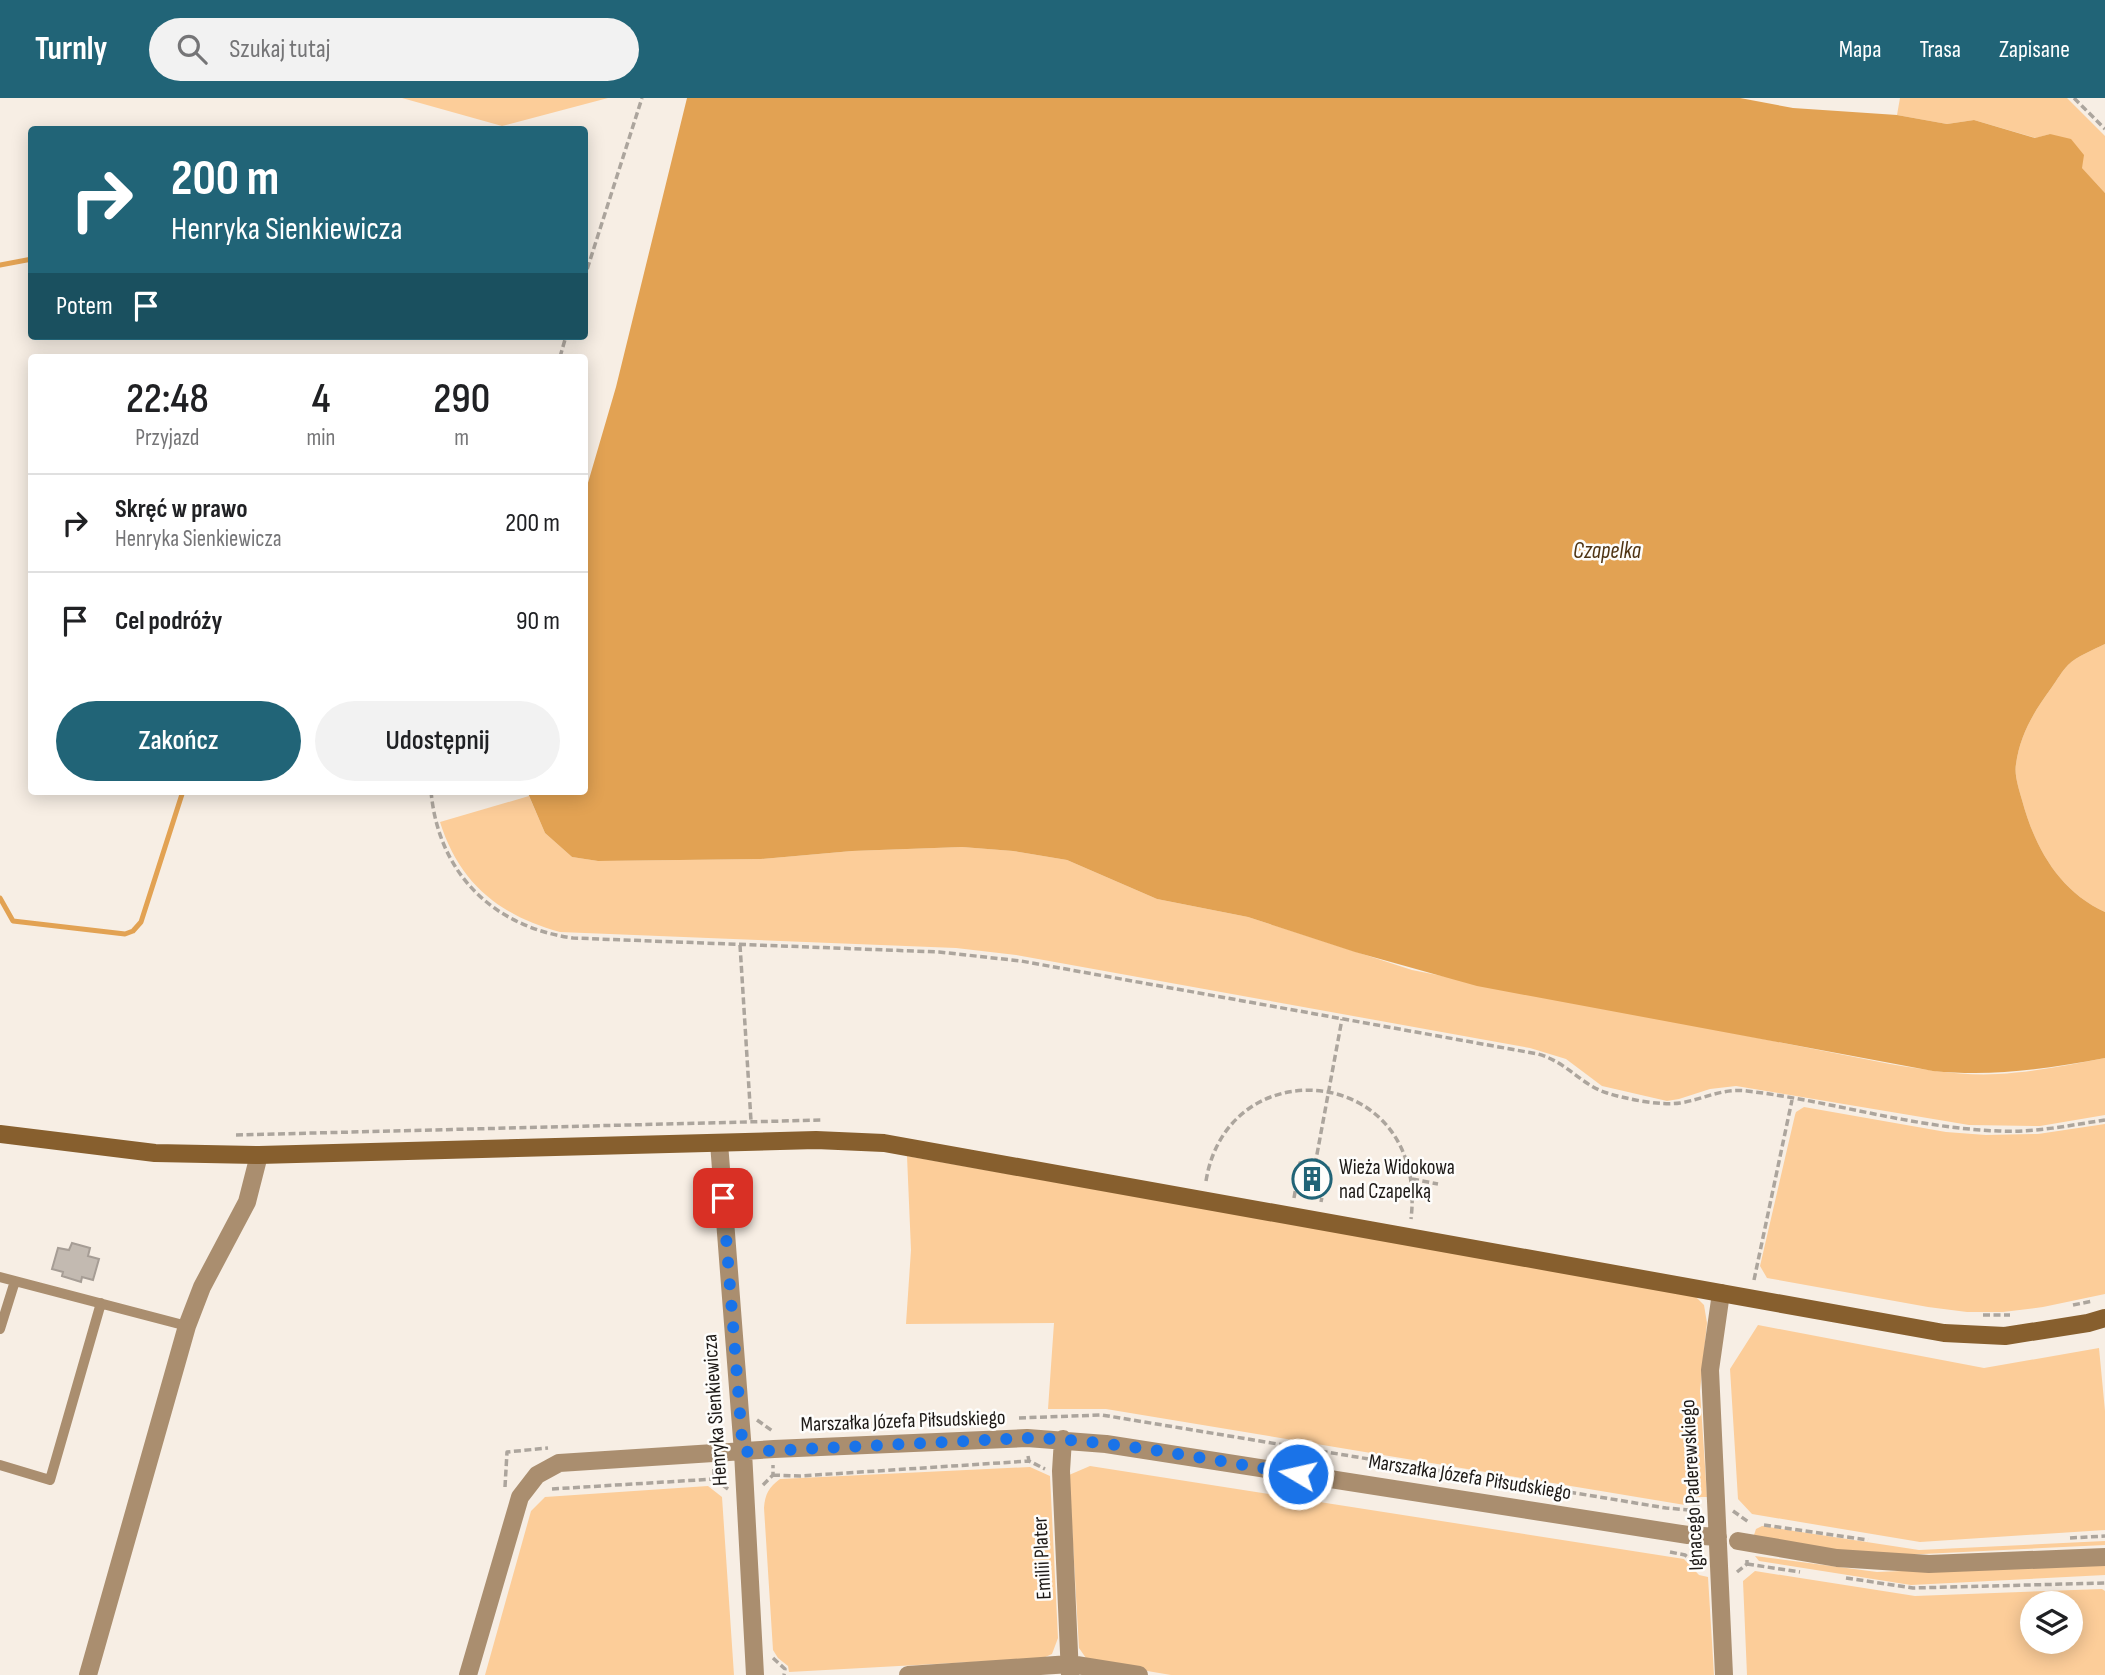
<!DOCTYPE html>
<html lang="pl">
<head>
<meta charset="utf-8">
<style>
  :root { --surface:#fff; --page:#f2f2f2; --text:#202124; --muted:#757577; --line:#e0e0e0; --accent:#216477 }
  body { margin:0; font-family:"Sofia Sans Condensed",sans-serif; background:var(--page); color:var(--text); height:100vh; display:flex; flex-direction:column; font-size:26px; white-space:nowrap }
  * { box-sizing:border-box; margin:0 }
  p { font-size:23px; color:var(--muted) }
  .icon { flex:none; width:38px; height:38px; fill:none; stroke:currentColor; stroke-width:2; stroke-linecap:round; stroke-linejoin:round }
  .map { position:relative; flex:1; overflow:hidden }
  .side { position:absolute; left:28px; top:256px; width:560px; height:441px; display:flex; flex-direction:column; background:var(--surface); border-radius:7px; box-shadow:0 4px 18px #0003 }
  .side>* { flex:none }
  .guide { position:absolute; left:28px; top:28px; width:560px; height:214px; border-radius:7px; box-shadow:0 4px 18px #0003; background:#216477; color:#fff; overflow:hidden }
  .controls { position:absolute; left:2020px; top:1493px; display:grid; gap:14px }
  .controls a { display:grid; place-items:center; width:63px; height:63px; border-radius:50%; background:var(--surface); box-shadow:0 4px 18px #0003; font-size:35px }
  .pin { position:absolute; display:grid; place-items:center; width:60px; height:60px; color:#fff; margin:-30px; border-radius:14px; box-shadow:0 4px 10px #0006 }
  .me { position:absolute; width:77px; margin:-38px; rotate:279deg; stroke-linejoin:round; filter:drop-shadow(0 0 5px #0008) }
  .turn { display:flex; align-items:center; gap:24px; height:147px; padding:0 28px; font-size:32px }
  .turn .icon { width:91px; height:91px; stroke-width:2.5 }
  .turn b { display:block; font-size:49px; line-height:60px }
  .then { display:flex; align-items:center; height:66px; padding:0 28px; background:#0003; gap:14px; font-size:26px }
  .eta { display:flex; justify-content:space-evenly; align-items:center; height:119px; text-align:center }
  .eta b { font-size:42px; font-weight:600; line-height:49px }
  .primary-button { display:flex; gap:14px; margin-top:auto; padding:14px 28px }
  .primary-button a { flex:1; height:80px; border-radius:42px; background:var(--accent); color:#fff; font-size:28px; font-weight:600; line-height:80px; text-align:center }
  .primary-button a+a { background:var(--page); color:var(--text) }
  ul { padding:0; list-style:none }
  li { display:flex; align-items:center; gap:21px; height:98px; padding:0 28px; border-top:2px solid var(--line) }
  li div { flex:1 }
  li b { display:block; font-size:26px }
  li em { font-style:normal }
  header { display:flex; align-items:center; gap:42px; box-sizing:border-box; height:98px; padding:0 35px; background:var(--accent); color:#fff }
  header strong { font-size:33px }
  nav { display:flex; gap:38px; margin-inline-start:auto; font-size:24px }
  .search { width:490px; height:63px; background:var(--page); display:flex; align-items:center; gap:18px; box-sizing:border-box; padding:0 24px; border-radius:38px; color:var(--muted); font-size:26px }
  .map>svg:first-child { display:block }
  .green { fill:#fccd99; fill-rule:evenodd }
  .water { fill:#e2a253 }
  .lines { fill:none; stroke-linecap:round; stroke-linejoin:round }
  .stream { stroke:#e2a253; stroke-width:5 }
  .building { fill:#c3bab1; stroke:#a69d95; stroke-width:2 }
  .path { stroke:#aca59d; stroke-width:3.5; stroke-dasharray:7 3.5; stroke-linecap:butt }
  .lane { stroke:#aa8e6f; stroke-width:10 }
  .street { stroke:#aa8e6f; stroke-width:18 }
  .secondary { stroke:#875f2e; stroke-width:18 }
  .route { stroke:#1a73e8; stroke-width:12; stroke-dasharray:0 21.6 }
  .labels { text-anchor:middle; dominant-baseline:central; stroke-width:5; stroke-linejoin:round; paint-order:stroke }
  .poi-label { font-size:21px; fill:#1e1a17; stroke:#fefdfb; text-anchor:start }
  .street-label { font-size:21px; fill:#1e1a17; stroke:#fefdfb }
  .water-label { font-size:23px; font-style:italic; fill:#4f3413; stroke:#fefdfb }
</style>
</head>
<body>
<header>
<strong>Turnly</strong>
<div class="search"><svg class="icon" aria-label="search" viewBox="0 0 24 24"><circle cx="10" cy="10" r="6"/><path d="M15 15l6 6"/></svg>Szukaj tutaj</div>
<nav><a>Mapa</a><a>Trasa</a><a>Zapisane</a></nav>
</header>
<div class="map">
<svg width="2105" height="1577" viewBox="0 0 2105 1577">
  <rect width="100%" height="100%" fill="#f7eee4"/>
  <!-- green -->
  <path class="green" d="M402 0H608L502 28Z
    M1900 0H2067L2105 38V95L2050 36 2036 40 1974 22 1947 26 1897 17Z
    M2105 546V814C2059 793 2035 750 2022 702 2019 691 2014 677 2016 666 2020 636 2035 612 2052 589 2057 582 2062 573 2068 567 2077 558 2093 552 2105 546Z
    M529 698 545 735 572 759 598 763 761 761 852 753 962 749 1013 753 1067 762 1157 801 1248 819 1412 872 1890 966C1926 972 1962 978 1998 976 2034 974 2069 967 2105 960V1017L2040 1028 1969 1027 1736 988 1710 991 1679 1001 1667 1003 1602 988 1566 961 1530 950 1016 857 956 850 560 834C500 818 459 785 440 724Z
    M1804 1009 1946 1034 1986 1037 2038 1036 2105 1026V1196L2043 1209 2003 1214H1967L1928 1209 1767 1180 1760 1168 1795 1017 1796 1014Z
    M907 1058 1695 1198 1704 1207 1707 1225 1700 1293 1707 1399H1697L1685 1407 1106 1311H1048L1054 1225 906 1226 911 1152Z
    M1758 1227 1984 1270 2099 1250 2105 1313V1432L1920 1444 1752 1416 1738 1401 1730 1271Z
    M1090 1368 1684 1461 1699 1477 1708 1479 1714 1577H1171L1088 1563 1079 1550 1069 1377Z
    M1030 1369 1050 1378 1058 1540 1052 1556 1043 1560 789 1574 788 1568 778 1560 773 1552 764 1410C765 1396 769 1389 780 1381Z
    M708 1388 722 1399 734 1577H485L531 1413 545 1399Z
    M1762 1428 1919 1452 2105 1443V1447L1923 1456 1875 1457 1753 1440 1756 1431Z
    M1755 1458 1877 1474 2105 1465V1477L1911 1487 1759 1463Z
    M1755 1473 1915 1498 2102 1491 2105 1493V1577H1747L1743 1483ZM2032 1505H2070V1544H2032Z"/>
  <!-- water -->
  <path class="water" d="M687 0H1740L1793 10 1897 17 1947 26 1974 22 2035 40 2050 36 2071 41 2084 57 2082 70 2105 95V546C2093 552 2077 558 2068 567 2062 573 2057 582 2052 589 2035 612 2020 636 2016 666 2014 677 2019 691 2022 702 2035 750 2059 793 2105 814V960C2045 971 1994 979 1933 973L1477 888 1355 854 1248 819 1157 801 1067 762 1013 753 962 749 852 753 761 761 598 763 572 759 545 735 527 693H584L585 395 616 289Z"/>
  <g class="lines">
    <!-- stream -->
    <path class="stream" d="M0 167 32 161
      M0 800 13 823 125 836 133 833 141 824 183 693"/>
  </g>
  <!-- building -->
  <path class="building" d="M1304 1070 1323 1074 1319 1092 1300 1089Z
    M72 1145 90 1150 88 1158 99 1161 93 1182 82 1179 81 1184 62 1178 63 1174 52 1171 58 1150 69 1152Z"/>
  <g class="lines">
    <!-- path -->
    <path class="path" d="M2074 0 2105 31
      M584 181 642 0
      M560 259 566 238
      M431 693C438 775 493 829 573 840L939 854 1021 863 1538 956C1567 964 1581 987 1607 995 1626 1001 1661 1008 1680 1005 1705 1001 1721 990 1747 993 1832 1003 1913 1030 1999 1033 2034 1035 2071 1027 2105 1022
      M740 847 751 1023
      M236 1037 823 1022
      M1315 1067 1342 921
      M1412 1081 1438 1086
      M1206 1083C1228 947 1429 967 1411 1121
      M1294 1100 1300 1065 1328 1070 1321 1104
      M1754 1182 1792 1002
      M2073 1207 2093 1203
      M1983 1217H2010
      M1019 1320 1102 1317 1666 1410 1689 1412 1699 1406
      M757 1322 774 1334
      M1028 1358 1029 1363 1045 1371
      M714 1371V1381L728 1391
      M773 1377 800 1378 1029 1363
      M763 1387 773 1377V1367
      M505 1389 507 1354 548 1350
      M552 1391 714 1381
      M1733 1413 1750 1425
      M1764 1427 1868 1442
      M2070 1440 2105 1438
      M1670 1454 1685 1457 1701 1469
      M1747 1466 1800 1474
      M1737 1474 1747 1466V1462
      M1846 1480 1913 1490 2105 1485
      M773 1560 785 1571 784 1577"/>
    <!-- lane -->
    <path class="lane" d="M0 1179 187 1228
      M0 1231 15 1183
      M0 1367 50 1382 101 1205"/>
    <!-- street -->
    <path class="street" d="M719 1045 743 1354 755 1577
      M1721 1195 1710 1272 1724 1577
      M1063 1341 1061 1373 1070 1577
      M1738 1443 1837 1460 1929 1466 2105 1459
      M88 1577 187 1228 202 1189 247 1104 259 1057
      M468 1577 520 1399 537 1377 559 1365 774 1351 1027 1340 1106 1346 1688 1437 1718 1439
      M908 1577 1070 1566 1139 1577"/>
    <!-- secondary -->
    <path class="secondary" d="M0 1036 155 1055 259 1057 816 1042 884 1045 1944 1235 2005 1238 2088 1225 2105 1220"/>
  </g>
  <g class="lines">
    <!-- route -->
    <path class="route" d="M723 1100 743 1354 1027 1340C1118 1342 1208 1362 1298 1376"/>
  </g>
  <!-- icons -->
  <defs>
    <g id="building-ring" transform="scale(2.0125)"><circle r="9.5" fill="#fefdfb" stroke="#216477" stroke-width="1.5"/><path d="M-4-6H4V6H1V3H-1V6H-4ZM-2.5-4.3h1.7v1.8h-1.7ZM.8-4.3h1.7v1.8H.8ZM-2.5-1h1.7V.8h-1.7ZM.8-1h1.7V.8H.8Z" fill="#216477"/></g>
  </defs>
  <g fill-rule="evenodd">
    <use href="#building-ring" x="1312" y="1081"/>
  </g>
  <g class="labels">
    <!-- poi labels -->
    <g class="poi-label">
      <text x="1339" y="1069">Wieża Widokowa<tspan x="1339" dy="24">nad Czapelką</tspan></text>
    </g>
    <!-- street labels -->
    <g class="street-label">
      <text transform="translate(715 1312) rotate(-94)">Henryka Sienkiewicza</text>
      <text transform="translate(903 1323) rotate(-2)">Marszałka Józefa Piłsudskiego</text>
      <text transform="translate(1470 1379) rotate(9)">Marszałka Józefa Piłsudskiego</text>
      <text transform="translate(1692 1387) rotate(-93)">Ignacego Paderewskiego</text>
      <text transform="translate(1042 1460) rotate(-93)">Emilii Plater</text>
    </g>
    <!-- water labels -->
    <g class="water-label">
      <text x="1607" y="453">Czapelka</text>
    </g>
  </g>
</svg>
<div class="controls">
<a><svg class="icon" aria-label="layers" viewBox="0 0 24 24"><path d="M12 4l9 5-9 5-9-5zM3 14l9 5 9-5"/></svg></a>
</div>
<div class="pin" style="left:723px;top:1100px;background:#d93025"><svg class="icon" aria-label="arrive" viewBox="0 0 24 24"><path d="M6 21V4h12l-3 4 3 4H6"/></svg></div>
<svg class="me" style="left:1298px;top:1376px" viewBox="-20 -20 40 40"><circle r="17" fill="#1a73e8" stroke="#fff" stroke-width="3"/><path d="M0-11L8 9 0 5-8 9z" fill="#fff"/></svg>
<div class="guide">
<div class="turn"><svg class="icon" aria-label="right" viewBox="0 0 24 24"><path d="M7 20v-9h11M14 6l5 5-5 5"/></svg><div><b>200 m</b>Henryka Sienkiewicza</div></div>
<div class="then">Potem<svg class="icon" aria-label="arrive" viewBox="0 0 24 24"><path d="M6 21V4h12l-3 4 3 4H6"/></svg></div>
</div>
<section class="side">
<div class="eta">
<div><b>22:48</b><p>Przyjazd</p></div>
<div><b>4</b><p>min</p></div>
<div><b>290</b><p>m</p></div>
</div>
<ul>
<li><svg class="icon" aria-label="right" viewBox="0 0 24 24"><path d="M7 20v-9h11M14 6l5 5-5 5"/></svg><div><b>Skręć w prawo</b><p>Henryka Sienkiewicza</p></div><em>200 m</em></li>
<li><svg class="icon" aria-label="arrive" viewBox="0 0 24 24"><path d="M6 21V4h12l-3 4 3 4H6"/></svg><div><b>Cel podróży</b></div><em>90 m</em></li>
</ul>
<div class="primary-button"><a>Zakończ</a><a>Udostępnij</a></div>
</section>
</div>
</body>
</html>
